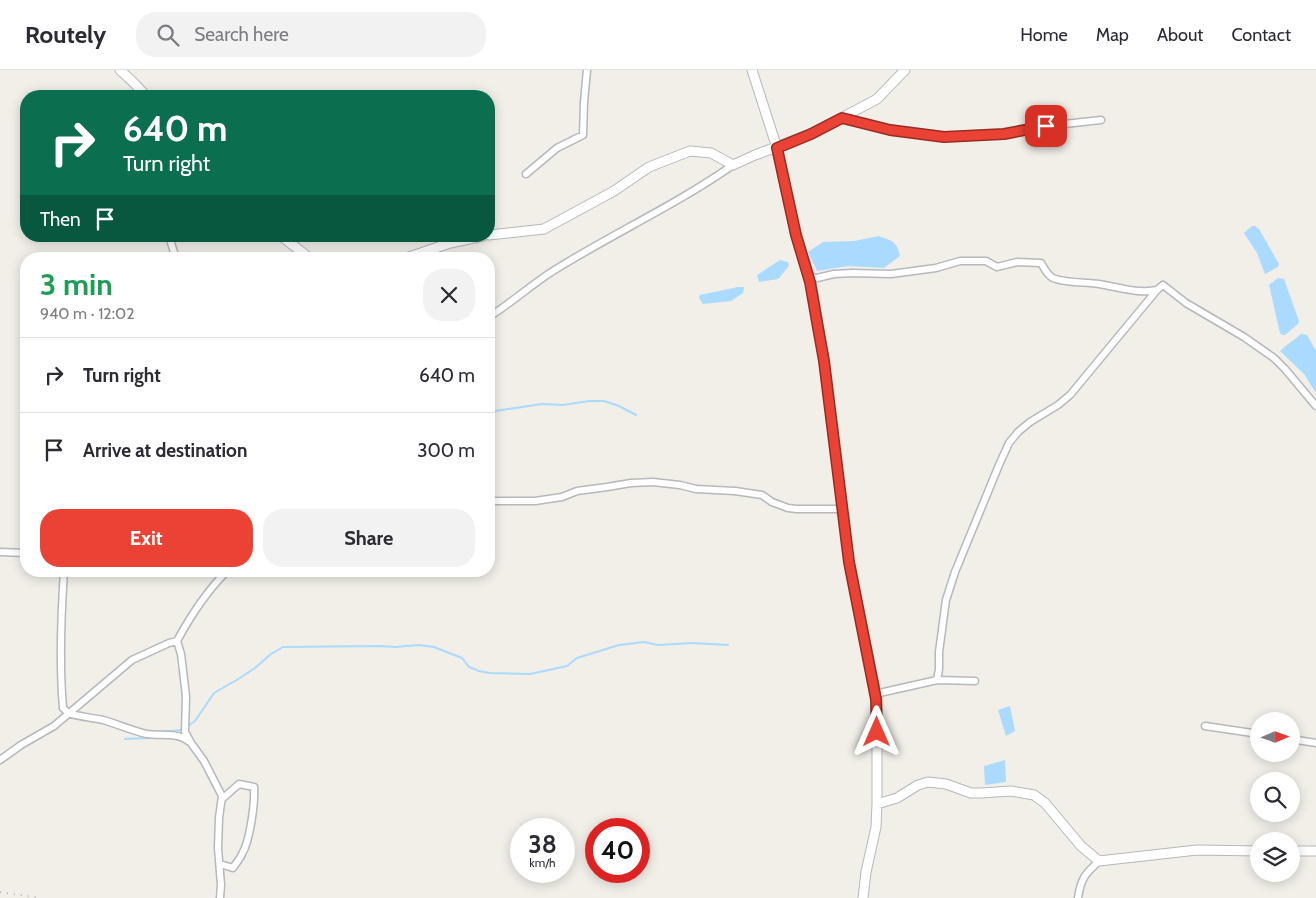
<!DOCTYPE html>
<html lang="en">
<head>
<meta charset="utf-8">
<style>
  :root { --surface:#fff; --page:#f2f2f3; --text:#2b2b33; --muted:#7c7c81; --line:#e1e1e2; --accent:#ea4335 }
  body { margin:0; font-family:Cabin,sans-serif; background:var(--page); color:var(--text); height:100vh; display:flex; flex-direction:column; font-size:19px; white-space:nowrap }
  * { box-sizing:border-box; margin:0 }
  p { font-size:16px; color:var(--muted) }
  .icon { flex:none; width:28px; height:28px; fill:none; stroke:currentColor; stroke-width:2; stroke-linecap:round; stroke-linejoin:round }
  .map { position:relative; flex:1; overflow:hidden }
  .panel { position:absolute; left:20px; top:182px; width:475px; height:325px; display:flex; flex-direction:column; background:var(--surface); border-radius:20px; box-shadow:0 2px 12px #0003 }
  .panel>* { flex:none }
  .hud { position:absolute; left:20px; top:20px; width:475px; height:152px; border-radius:20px; box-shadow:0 2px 12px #0003; background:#0b6e4f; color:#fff; overflow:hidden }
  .needle { width:32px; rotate:88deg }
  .tools { position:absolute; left:1250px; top:642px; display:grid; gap:10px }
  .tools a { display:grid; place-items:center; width:50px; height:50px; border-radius:50%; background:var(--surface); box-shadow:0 2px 12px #0003; font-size:25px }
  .speed { position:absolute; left:510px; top:748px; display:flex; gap:10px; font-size:25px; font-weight:700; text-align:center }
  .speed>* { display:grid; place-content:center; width:65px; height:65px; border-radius:50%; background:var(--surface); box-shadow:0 2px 12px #0003; line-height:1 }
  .speed small { font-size:12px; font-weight:400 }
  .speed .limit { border:8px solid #d22; background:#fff; color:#111 }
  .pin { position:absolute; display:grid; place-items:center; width:42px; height:42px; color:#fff; margin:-21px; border-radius:10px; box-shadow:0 2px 8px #0006 }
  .me { position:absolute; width:55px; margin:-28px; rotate:0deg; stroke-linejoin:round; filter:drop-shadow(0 0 4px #0008) }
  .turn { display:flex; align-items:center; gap:18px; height:105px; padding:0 20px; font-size:22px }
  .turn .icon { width:65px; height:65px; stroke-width:2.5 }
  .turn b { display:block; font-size:35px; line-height:42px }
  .then { display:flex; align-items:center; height:48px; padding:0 20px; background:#0003; gap:10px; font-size:19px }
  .round { display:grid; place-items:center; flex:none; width:52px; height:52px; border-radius:20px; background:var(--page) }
  .head { display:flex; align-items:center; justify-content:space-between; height:85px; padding:0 20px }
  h1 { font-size:30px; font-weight:700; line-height:38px; color:#1e9e55 }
  .action { display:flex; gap:10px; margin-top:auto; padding:10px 20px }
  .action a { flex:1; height:58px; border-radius:20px; background:var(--accent); color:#fff; font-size:20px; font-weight:700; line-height:58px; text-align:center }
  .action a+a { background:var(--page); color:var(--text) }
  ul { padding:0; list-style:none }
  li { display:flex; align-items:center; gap:15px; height:75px; padding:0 20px; border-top:1px solid var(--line) }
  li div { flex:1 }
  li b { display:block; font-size:19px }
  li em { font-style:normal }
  header { display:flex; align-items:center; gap:30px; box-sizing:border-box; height:70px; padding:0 25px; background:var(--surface); border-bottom:1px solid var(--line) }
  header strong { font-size:24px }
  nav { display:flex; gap:28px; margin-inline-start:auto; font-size:18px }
  .search { width:350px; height:45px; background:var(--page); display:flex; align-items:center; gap:12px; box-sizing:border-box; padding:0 18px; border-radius:20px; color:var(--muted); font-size:19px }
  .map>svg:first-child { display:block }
  .water { fill:#aadaff }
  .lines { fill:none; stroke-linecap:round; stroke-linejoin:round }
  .stream { stroke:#aadaff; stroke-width:2 }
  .minor-casing { stroke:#b5b8bc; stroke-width:9 }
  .tertiary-casing { stroke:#b5b8bc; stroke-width:11 }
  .minor { stroke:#fff; stroke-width:6 }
  .tertiary { stroke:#fff; stroke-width:9 }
  .rail { stroke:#b6b7b8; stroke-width:2; stroke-dasharray:1 6; stroke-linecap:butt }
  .route-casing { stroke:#982c22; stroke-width:12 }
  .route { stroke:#ea4335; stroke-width:9 }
</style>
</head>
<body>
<header>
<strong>Routely</strong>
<div class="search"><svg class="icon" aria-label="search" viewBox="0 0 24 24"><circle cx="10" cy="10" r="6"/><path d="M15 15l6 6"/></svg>Search here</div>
<nav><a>Home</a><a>Map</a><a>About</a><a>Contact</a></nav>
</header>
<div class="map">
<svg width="1316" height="828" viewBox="0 0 1316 828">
  <rect width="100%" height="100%" fill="#f1efe8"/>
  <!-- water -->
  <path class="water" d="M1252 156H1255L1259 159 1279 194 1278 197 1265 204 1257 183 1244 163Z
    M879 166C892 171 897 171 900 186L884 198 848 196 817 201 808 182 823 172 854 171Z
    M780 190 788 192 789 196 778 209 759 212 757 205Z
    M1278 208 1284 209 1299 251 1298 254 1285 265H1282L1280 263 1269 215Z
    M738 217H744L743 223 731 231 703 234 699 228 700 225Z
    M1301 264 1307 265 1316 281V323L1304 304 1280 281C1287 274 1294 270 1301 264Z
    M1010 636 1015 661 1006 666 998 640Z
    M1005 690 1006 712 985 715 984 696Z"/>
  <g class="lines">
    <!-- stream -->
    <path class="stream" d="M489 342 542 334 563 335 589 331H604L619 336 636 345
      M188 656 195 651 214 623 240 608 255 598 271 584 283 577 380 576 395 577 419 575 434 577 462 588 469 597 479 601 490 603 530 604 567 596 577 588 619 575 644 572 658 575 692 573 728 575
      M160 662 182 660
      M125 669 149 668 151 667"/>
    <!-- minor casing -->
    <g class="minor-casing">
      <path id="minor" d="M842 48 890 60 944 67 1004 65 1046 56 1101 50
        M526 104 557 78 583 65 584 32 587 0
        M169 166 176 189
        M809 207 817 208 834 204 853 203 891 204 936 198 960 191H986L997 197 1017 192 1041 193C1044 198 1047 205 1053 208 1064 213 1086 212 1099 214 1118 217 1138 224 1157 220
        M489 247C511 233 531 215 553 201 612 164 676 135 733 95
        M489 431H535L562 427 577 421 607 417 631 413 653 412 680 415 696 419 735 421 762 425 772 432 788 438 797 439H843
        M0 482 26 483
        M64 501C61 546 59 592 63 638 64 639 66 641 68 643 75 646 94 648 103 650 118 654 132 661 147 664 160 666 177 662 188 671
        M937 610 939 599V582L946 530 955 502 999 395 1009 373 1018 362 1030 352 1058 335 1070 325 1157 220 1163 215 1186 233 1244 267 1274 288 1285 299 1316 336
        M875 624 937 610 975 611
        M1205 656 1259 664
        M1291 669 1316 673
        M0 690 21 675 54 656 132 590 169 573 177 571
        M220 794 233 798C236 793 240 789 242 784 250 771 255 733 254 717L239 714 222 729
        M220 828 221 815 218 778 219 748 222 726 204 691 191 673 185 662 186 626 181 584 177 571C191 545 206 522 227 501
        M1078 828C1081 808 1085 804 1099 791"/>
    </g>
    <!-- tertiary casing -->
    <g class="tertiary-casing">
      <path id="tertiary" d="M120 0 135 14 146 26
        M752 0 777 78 796 165 811 212 824 291 849 492 877 629V734L876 757 866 802 863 828
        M489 165 544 159 614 121 649 97 690 81 711 83 733 95 755 85 811 64 877 29 905 0
        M281 166 311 189
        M399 189 406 188 450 173 483 166
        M877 734 897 728 918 715 928 712 946 714 971 723H981L1011 721 1034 725 1045 733 1081 776 1099 791 1197 780 1259 781
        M1291 781H1316"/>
    </g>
    <!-- minor -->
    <use href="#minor" class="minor"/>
    <!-- tertiary -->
    <use href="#tertiary" class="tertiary"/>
    <!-- rail -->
    <path class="rail" d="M0 822 41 828"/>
  </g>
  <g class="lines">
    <!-- route casing -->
    <g class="route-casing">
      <path id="route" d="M877 662 876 629 849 492 824 291 817 252 810 212 796 165 777 78 811 64 842 48 890 60 944 67 1004 64 1046 56"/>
    </g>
    <!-- route -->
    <use href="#route" class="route"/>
  </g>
</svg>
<div class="tools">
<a><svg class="needle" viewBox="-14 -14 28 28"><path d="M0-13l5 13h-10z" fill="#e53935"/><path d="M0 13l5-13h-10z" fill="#7c7c81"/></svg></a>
<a><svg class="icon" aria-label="search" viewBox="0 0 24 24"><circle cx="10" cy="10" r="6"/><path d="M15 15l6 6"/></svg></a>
<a><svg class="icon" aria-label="layers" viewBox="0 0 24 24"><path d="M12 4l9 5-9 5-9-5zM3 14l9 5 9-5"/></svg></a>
</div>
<div class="speed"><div>38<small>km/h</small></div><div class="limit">40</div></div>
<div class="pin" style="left:1046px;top:56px;background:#d93025"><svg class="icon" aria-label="arrive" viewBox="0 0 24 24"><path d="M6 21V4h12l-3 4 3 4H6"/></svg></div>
<svg class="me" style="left:877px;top:662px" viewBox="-20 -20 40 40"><path d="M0-17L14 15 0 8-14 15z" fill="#ea4335" stroke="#fff" stroke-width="4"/></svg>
<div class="hud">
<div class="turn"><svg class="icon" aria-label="right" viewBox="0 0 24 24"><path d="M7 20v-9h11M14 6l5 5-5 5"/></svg><div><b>640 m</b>Turn right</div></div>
<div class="then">Then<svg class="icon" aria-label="arrive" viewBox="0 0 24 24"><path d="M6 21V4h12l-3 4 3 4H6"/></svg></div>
</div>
<section class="panel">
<div class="head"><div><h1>3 min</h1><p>940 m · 12:02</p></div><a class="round"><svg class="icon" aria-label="close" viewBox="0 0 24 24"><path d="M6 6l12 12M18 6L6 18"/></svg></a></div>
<ul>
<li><svg class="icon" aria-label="right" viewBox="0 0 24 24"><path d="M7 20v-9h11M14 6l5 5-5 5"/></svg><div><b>Turn right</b></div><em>640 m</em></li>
<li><svg class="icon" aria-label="arrive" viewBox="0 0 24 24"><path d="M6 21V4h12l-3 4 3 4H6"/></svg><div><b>Arrive at destination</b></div><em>300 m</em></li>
</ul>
<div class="action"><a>Exit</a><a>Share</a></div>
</section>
</div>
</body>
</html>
